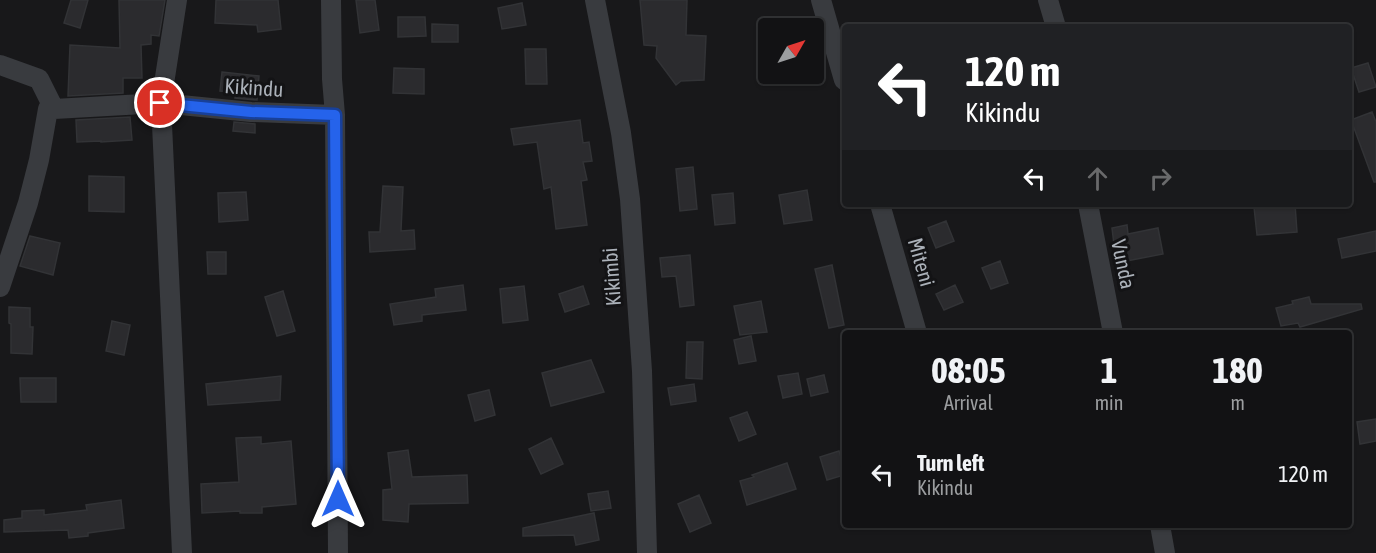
<!DOCTYPE html>
<html lang="en">
<head>
<meta charset="utf-8">
<style>
  :root { --surface:#121214; --page:#1b1b1d; --text:#f1f3f6; --muted:#9c9ea0; --line:#313234 }
  body { margin:0; font-family:"Asap Condensed",sans-serif; background:var(--page); color:var(--text); height:100vh; display:flex; flex-direction:column; font-size:22px; white-space:nowrap }
  * { box-sizing:border-box; margin:0 }
  p { font-size:20px; color:var(--muted) }
  .icon { flex:none; width:33px; height:33px; fill:none; stroke:currentColor; stroke-width:2; stroke-linecap:round; stroke-linejoin:round }
  .map { position:relative; flex:1; overflow:hidden }
  .drawer { position:absolute; left:842px; top:330px; width:510px; height:198px; display:flex; flex-direction:column; background:var(--surface); border-radius:6px; box-shadow:0 2px 4px #0004,0 0 0 2px var(--line) }
  .drawer>* { flex:none }
  .hud { position:absolute; left:842px; top:24px; width:510px; height:183px; border-radius:6px; box-shadow:0 2px 4px #0004,0 0 0 2px var(--line); background:#202124; color:#fff; overflow:hidden }
  .needle { width:39px; rotate:51deg }
  .tools { position:absolute; left:758px; top:18px; display:grid; gap:12px }
  .tools a { display:grid; place-items:center; width:66px; height:66px; border-radius:6px; background:var(--surface); box-shadow:0 2px 4px #0004,0 0 0 2px var(--line); font-size:30px }
  .pin { position:absolute; display:grid; place-items:center; width:51px; height:51px; color:#fff; margin:-26px; border:3px solid #fff; border-radius:50%; box-shadow:0 2px 6px #0007 }
  .me { position:absolute; width:66px; margin:-33px; rotate:0deg; stroke-linejoin:round; filter:drop-shadow(0 0 4px #0008) }
  .turn { display:flex; align-items:center; gap:21px; height:126px; padding:0 24px; font-size:27px }
  .turn .icon { width:78px; height:78px; stroke-width:2.5 }
  .turn b { display:block; font-size:42px; line-height:51px }
  .lanes { display:flex; align-items:center; height:57px; padding:0 24px; background:#0003; justify-content:center; gap:30px; direction:ltr }
  .lanes .off { opacity:.35 }
  .eta { display:flex; justify-content:space-evenly; align-items:center; height:102px; text-align:center }
  .eta b { font-size:36px; font-weight:700; line-height:42px }
  ul { padding:0; list-style:none }
  li { display:flex; align-items:center; gap:18px; height:84px; padding:0 24px }
  li div { flex:1 }
  li b { display:block; font-size:22px }
  li em { font-style:normal }
  .map>svg:first-child { display:block }
  .building { fill:#2b2b2e; stroke:#323336; stroke-width:1.5 }
  .lines { fill:none; stroke-linecap:round; stroke-linejoin:round }
  .minor { stroke:#393b3f; stroke-width:20 }
  .route-casing { stroke:#184099; stroke-width:15 }
  .route { stroke:#2563eb; stroke-width:10 }
  .labels { text-anchor:middle; dominant-baseline:central; stroke-width:6; stroke-linejoin:round; paint-order:stroke }
  .street-label { font-size:21px; fill:#abb1b9; stroke:#131315 }
</style>
</head>
<body>
<div class="map">
<svg width="1376" height="553" viewBox="0 0 1376 553">
  <rect width="100%" height="100%" fill="#18181a"/>
  <!-- building -->
  <path class="building" d="M71 0H88L80 28 64 23Z
    M119 0H165L159 36 151 35V44L141 45 142 78H123V93L68 96 70 45 120 48Z
    M216 0H278L281 29 258 32 257 25 215 23Z
    M356 0H375L379 30 360 33Z
    M640 0H687L686 35 706 36 704 80 681 81 676 85 656 58 657 46 644 45Z
    M522 3 526 25 502 29 498 8Z
    M398 17H425L426 36 398 37Z
    M432 24 458 25V42H432Z
    M525 49H546L547 84H526Z
    M1368 63 1376 87 1359 92 1351 68Z
    M394 68 424 69V94L393 93Z
    M222 72 259 76 257 100 235 98 236 92 220 91Z
    M1372 112 1376 122V182H1374L1351 120Z
    M130 117 132 140 101 142V141L77 142 76 120Z
    M580 120 583 143 589 142 592 161 583 162 587 180 581 181 587 225 556 229 551 187 544 189 537 142 514 145 511 129Z
    M234 122 255 124V133L233 131Z
    M693 167 697 209 680 211 676 169Z
    M89 176 124 177V212L89 211Z
    M383 186 403 187 401 231 414 230 415 249 370 252 369 232H380Z
    M807 190 812 220 784 224 779 195Z
    M246 192 248 220 219 222 218 193Z
    M733 193 735 223 715 225 712 195Z
    M1295 204 1297 232 1257 235 1254 207Z
    M946 221 954 241 936 248 928 228Z
    M1127 225 1128 234 1158 228 1163 254 1121 262 1120 253H1115L1112 228Z
    M1376 231V251L1342 258 1338 239Z
    M30 236 60 243 53 275 20 266Z
    M207 252H226V274H208Z
    M690 255 694 305 680 307 676 276 662 277 660 258Z
    M1000 261 1008 283 991 289 982 268Z
    M832 265 844 325 829 328 815 269Z
    M463 285 466 310 422 315V321L394 325 390 304 436 297 435 289Z
    M955 285 963 302 944 310 936 294Z
    M524 286 528 320 503 323 500 289Z
    M583 286 589 304 565 312 559 294Z
    M283 291 295 331 277 336 265 297Z
    M1309 297 1311 304H1361L1362 309 1300 327 1298 323 1281 326 1276 308 1293 304 1292 301Z
    M761 301 767 332 740 335 734 306Z
    M9 307 30 308V327H33L32 354 11 353V324L9 323Z
    M112 321 130 325 124 355 106 351Z
    M751 336 756 361 739 364 734 340Z
    M687 342H703L702 379 686 378Z
    M591 360 604 392 551 406 542 373Z
    M798 373 802 394 783 398 778 376Z
    M824 375 828 392 811 396 807 379Z
    M281 376 280 400 208 405 206 384Z
    M20 378H56V402H21Z
    M694 384 696 401 671 405 668 388Z
    M489 390 495 415 475 421 468 395Z
    M747 412 756 434 739 441 730 418Z
    M1376 419V441L1360 444 1357 422Z
    M261 437V444L291 441 296 504 262 507V513H240V511L202 513 201 484 239 482 236 438Z
    M551 438 563 464 541 474 529 449Z
    M408 450 412 477 467 475 468 503 409 504 408 522 383 520V490L392 489 388 453Z
    M839 451 844 468V475L827 480 820 457Z
    M787 463 796 489 747 505 740 481 754 477 752 475Z
    M608 491 611 508 591 511 588 494Z
    M699 495 711 523 690 532 678 504Z
    M121 500 124 528 88 533V536L69 538 68 530 4 532V520L22 518V511L44 510V515L87 510 86 505Z
    M594 513 599 540 576 545 574 535 523 536V528Z"/>
  <g class="lines">
    <!-- minor -->
    <path class="minor" d="M177 0 161 103 182 553
      M595 0 621 133 630 199 642 371 647 553
      M821 0 844 80
      M1048 0 1056 27
      M0 65 39 79 54 109H48L39 160 28 203 0 287
      M54 109 161 103 251 112 335 115 332 79 331 0
      M335 115 338 553
      M880 204 917 333
      M1088 204 1113 333
      M1160 525 1165 553"/>
  </g>
  <g class="lines">
    <!-- route casing -->
    <g class="route-casing">
      <path id="route" d="M160 103 251 112 335 115 338 499"/>
    </g>
    <!-- route -->
    <use href="#route" class="route"/>
  </g>
  <g class="labels">
    <!-- street labels -->
    <g class="street-label">
      <text transform="translate(254 87) rotate(4)">Kikindu</text>
      <text transform="translate(922 262) rotate(74)">Miteni</text>
      <text transform="translate(1124 264) rotate(78)">Vunda</text>
      <text transform="translate(611 277) rotate(-94)">Kikimbi</text>
    </g>
  </g>
</svg>
<div class="tools">
<a><svg class="needle" viewBox="-14 -14 28 28"><path d="M0-13l5 13h-10z" fill="#e53935"/><path d="M0 13l5-13h-10z" fill="#9c9ea0"/></svg></a>
</div>
<div class="pin" style="left:160px;top:103px;background:#d93025"><svg class="icon" aria-label="arrive" viewBox="0 0 24 24"><path d="M6 21V4h12l-3 4 3 4H6"/></svg></div>
<svg class="me" style="left:338px;top:499px" viewBox="-20 -20 40 40"><path d="M0-17L14 15 0 8-14 15z" fill="#2563eb" stroke="#fff" stroke-width="4"/></svg>
<div class="hud">
<div class="turn"><svg class="icon" aria-label="left" viewBox="0 0 24 24"><path d="M17 20v-9H6M10 6l-5 5 5 5"/></svg><div><b>120 m</b>Kikindu</div></div>
<div class="lanes"><svg class="icon" aria-label="left" viewBox="0 0 24 24"><path d="M17 20v-9H6M10 6l-5 5 5 5"/></svg><svg class="icon off" aria-label="ahead" viewBox="0 0 24 24"><path d="M12 20V5M6 11l6-6 6 6"/></svg><svg class="icon off" aria-label="right" viewBox="0 0 24 24"><path d="M7 20v-9h11M14 6l5 5-5 5"/></svg></div>
</div>
<section class="drawer">
<div class="eta">
<div><b>08:05</b><p>Arrival</p></div>
<div><b>1</b><p>min</p></div>
<div><b>180</b><p>m</p></div>
</div>
<ul>
<li><svg class="icon" aria-label="left" viewBox="0 0 24 24"><path d="M17 20v-9H6M10 6l-5 5 5 5"/></svg><div><b>Turn left</b><p>Kikindu</p></div><em>120 m</em></li>
</ul>
</section>
</div>
</body>
</html>
